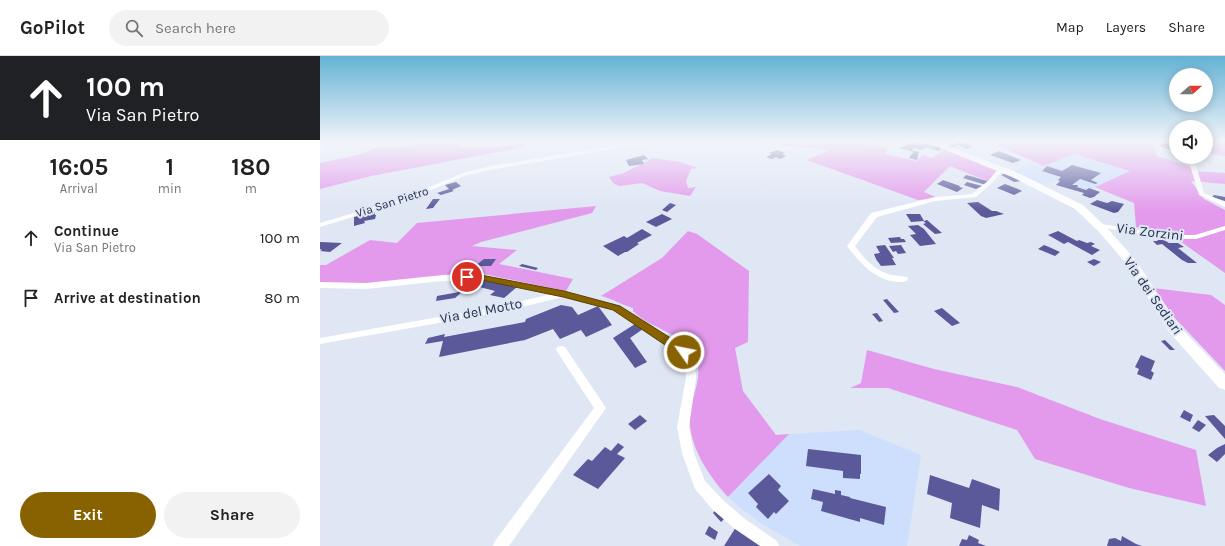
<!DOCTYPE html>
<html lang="en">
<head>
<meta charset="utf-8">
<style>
  :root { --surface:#fff; --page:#f2f2f2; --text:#222; --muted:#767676; --line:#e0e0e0; --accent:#886200 }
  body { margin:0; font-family:Karla,sans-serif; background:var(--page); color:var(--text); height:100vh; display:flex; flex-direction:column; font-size:15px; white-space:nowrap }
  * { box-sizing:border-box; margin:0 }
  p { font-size:13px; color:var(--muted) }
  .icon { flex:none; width:22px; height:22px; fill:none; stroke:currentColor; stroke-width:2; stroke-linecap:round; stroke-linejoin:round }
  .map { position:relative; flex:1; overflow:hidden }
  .panel { display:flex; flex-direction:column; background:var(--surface); width:320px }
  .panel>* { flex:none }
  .hud { background:#202124; color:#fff; overflow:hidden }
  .needle { width:26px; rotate:69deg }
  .tools { position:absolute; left:849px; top:12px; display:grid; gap:8px }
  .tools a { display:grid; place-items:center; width:44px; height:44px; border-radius:50%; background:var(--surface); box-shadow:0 2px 10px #0003; font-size:20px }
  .pin { position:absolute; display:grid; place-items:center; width:34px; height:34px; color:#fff; margin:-17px; border:2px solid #fff; border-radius:50%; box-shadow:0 1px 4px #0007 }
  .me { position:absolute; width:44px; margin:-22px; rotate:303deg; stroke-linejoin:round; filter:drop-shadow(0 0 3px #0008) }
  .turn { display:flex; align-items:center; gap:14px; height:84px; padding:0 20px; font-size:18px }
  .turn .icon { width:52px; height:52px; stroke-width:2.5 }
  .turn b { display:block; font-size:28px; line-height:34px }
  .eta { display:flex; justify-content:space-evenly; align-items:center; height:68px; text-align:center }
  .eta b { font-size:24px; font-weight:700; line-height:28px }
  .action { display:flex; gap:8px; margin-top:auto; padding:8px 20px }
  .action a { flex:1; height:46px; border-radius:24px; background:var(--accent); color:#fff; font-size:16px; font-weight:700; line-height:46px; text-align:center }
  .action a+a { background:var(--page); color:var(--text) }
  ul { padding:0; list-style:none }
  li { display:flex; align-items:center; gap:12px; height:60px; padding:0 20px }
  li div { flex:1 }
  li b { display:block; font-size:15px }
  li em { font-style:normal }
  header { display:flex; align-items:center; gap:24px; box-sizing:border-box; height:56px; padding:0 20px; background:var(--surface); border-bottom:1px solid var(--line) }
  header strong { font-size:19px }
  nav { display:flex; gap:22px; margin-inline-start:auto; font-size:14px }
  .search { width:280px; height:36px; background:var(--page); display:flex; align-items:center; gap:10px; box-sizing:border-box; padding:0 14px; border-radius:22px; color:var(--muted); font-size:15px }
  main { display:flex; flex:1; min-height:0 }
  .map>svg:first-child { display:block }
  .built { fill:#cedffd }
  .green { fill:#e39aec }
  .building { fill:#5a599a }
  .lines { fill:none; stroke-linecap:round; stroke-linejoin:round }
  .lane { stroke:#fff; stroke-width:3 }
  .street { fill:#fff; fill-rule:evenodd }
  .secondary { fill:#fff; fill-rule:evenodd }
  .route { fill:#886200; stroke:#584000 }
  .labels { text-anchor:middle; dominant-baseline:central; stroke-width:4; stroke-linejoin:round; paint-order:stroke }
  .far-street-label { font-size:12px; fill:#24324d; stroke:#dfe6f4 }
  .street-label { font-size:14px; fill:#24324d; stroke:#dfe6f4 }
</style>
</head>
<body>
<header>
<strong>GoPilot</strong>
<div class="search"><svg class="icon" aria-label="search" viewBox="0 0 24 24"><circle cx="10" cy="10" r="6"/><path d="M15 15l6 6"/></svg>Search here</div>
<nav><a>Map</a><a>Layers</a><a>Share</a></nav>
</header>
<main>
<section class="panel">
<div class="hud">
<div class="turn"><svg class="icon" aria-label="ahead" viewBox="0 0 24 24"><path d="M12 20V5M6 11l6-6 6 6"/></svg><div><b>100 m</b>Via San Pietro</div></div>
</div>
<div class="eta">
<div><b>16:05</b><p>Arrival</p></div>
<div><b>1</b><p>min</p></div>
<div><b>180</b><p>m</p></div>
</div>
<ul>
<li><svg class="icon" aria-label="ahead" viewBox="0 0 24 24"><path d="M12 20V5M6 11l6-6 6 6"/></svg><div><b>Continue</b><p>Via San Pietro</p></div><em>100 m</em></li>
<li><svg class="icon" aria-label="arrive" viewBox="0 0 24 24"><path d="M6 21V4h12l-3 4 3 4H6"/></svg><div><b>Arrive at destination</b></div><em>80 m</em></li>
</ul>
<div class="action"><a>Exit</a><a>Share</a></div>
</section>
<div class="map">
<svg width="905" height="490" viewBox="0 0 905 490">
  <rect width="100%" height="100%" fill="#dfe6f4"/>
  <!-- built -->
  <path class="built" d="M754 98 811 115 765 135 738 124 724 128 693 116 713 106 724 110Z
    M539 374 601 399 587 490H480L442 468 418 450 408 441 469 378Z"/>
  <!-- green -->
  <path class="green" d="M99 86H134L143 91 152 92 200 88H205V91L51 120 0 133V107L37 99 61 90 76 92Z
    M429 86H553L550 88 567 92 565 98 596 105 603 99 612 102 626 93 681 115 670 126 630 110 604 136 618 142 598 144 487 104 509 94Z
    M682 86H833L837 100 875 112 871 115 905 117V128L871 125 884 143 905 154V217L857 183 816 171 814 147 775 131 810 115 754 98 724 110 677 89Z
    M886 86H905V100L886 97Z
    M333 102 360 106 377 112 371 113 366 125 368 132 376 131 370 140 340 135 322 127 300 130 294 128 289 121 304 117Z
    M276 150 272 157 161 186 152 190 197 194 179 208 253 223 246 235 163 218H147L131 221 54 228 0 227V209H6L50 184 77 187 97 167Z
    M368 175 377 178 429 215 428 286 415 292 423 335 456 379 469 378 408 441C388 419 367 388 370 357 373 335 386 316 372 295 360 276 330 273 313 255V252C302 249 293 243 281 240L342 202Z
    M833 232 891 239 905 249V315L851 258Z
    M547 294 614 313 697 331 780 363 876 394 886 450 809 432 715 403 697 374 568 332H530L541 327Z"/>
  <!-- building -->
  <path class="building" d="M595 86H602L596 89H598L603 87 622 92 618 95 607 91 601 94 594 92 592 93 594 96 579 92 583 91 586 88H589Z
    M639 86H643L653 90 647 93 638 89 631 92 628 91Z
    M844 87 856 91V95L839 90Z
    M457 94 465 97 462 98 466 100 460 103 456 101 452 103 446 101 452 98 449 97Z
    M594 95 599 96 597 104 589 102Z
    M679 95 701 104 693 107 670 99Z
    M324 99 328 103 322 104 324 108 309 110 306 104Z
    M752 109 781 117 771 124 778 127 775 128 760 123 752 129H758L757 131 766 134 769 132 780 136 774 141 770 142 762 139 764 137 736 129 740 125 738 124 741 121 722 115 727 110 742 115Z
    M686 117 701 125 694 126 681 119Z
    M646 119 654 121 670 126 666 129 643 122Z
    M623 124 640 130 639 131 643 132 637 136 617 128Z
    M136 126 141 130 132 134 134 135 121 139 117 137 129 133 125 129Z
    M647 126 662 130 656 133 644 129Z
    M685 128 698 133 702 135 694 139 677 132Z
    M894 139 905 141V145L892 141Z
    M113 143H120L113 152 106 153Z
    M777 144 787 147 792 145 804 148 798 156 794 157 770 148Z
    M658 146 672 155H676L684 158 666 162 661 160 647 147Z
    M350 147 356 149 347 156 342 154Z
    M54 155 55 159H56L55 163 44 165 45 167 34 170V161Z
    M342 158 352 163 336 171 326 166Z
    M586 158H600L604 165 607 164 622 177 615 178 603 168 606 167 603 165 591 166Z
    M598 169 604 173 616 188 600 190 590 179 596 178 588 170Z
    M322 173 332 179 317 187 319 188 307 196H305L298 200 283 190 304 180 307 182Z
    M738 175 757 185 759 184 767 187 771 186 775 188 771 190 780 194 772 199 748 186 744 188 728 179Z
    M580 181 581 183H584L586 186 571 187 568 182Z
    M837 184H844L849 187H858L864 191 858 192 877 207H868L862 204 842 188 837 189 833 185H838Z
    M0 186 22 187 10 196 0 195 2 194 0 193Z
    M565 189 574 202H572L576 209 561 210 556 203 554 198 560 197 556 190Z
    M581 189 586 197 578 198 576 195 573 196 569 190Z
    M724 189 729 191 740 196 735 200 718 193Z
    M164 203H176L171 210H155Z
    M774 203 781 206 774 210 767 206Z
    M202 208 218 212 216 214 199 210Z
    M161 222 197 231 184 242 170 239 175 235 152 229Z
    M139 225H154L150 231 134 232Z
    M139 236H142L135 242 116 245 117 240Z
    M567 243 579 256 574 257 563 244Z
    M241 249 252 251 258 259 278 250 292 269 266 281 261 274 240 283 233 273 205 284 119 301 123 285 105 288 108 282 125 278 124 281 205 266 206 263Z
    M622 252 640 267 632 270 614 255Z
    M557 257 563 265 559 266 552 258Z
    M315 268 323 273 310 282 327 306 315 312 293 282Z
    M845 284 855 294H850L841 285Z
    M821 299 835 305 831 315 834 317 831 324 817 318 819 313 815 311Z
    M864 354 873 359 870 366 860 361Z
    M320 359 327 365 315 374 308 368Z
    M894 359 905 370V383L885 360Z
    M878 364 886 369 879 376 872 372Z
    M298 387 304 391 297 398 305 402 278 433 253 419 268 403 272 405 285 391 291 395Z
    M905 388V398L897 406 888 399 897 392Z
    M488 393 541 399V418H540V423L523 422V415L486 410Z
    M449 418 461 430 458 434 469 445 456 458 454 456 448 463 436 451 438 448 428 437Z
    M610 419 649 432 652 423 680 433 679 455 662 449 660 472 630 462 632 447 607 438Z
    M493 433 515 438V434L521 435V439L530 441V442L566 451 564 469 540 462V466L501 455 503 446 491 443Z
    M397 452 406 461 401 466 393 457Z
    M389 470 398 476 395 484 385 478Z
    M416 471 441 490H404Z
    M649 479 659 484 658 487 666 490H639L642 483 647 484Z
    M802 480 816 488 822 490H787L789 483 795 482 801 485Z"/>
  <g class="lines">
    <!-- lane -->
    <path class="lane" d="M302 86 306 91
      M0 89 4 91 0 95"/>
    <!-- street -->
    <path class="street" d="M319 86H334L170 114 147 119 82 146 0 171V167L78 144 143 117 170 110Z
      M873 107 876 109 884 137 905 146V151L879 139 870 109Z
      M678 113 683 114 673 126 656 141 615 145 557 161 535 190C544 203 556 215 571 219 577 220 582 220 587 221L588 223 587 225C562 231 540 208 527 190L551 157 615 141 652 138 669 124Z
      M775 167 850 179H875L905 170V174L876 183H850L778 171H775Z
      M161 218 244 235 300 250 368 293 375 308 376 322 369 371 374 397 385 425 403 444 425 463 457 485 459 490H440L415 473 393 454 375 433 362 397 357 371 366 322 365 308 360 298 294 254 243 241 181 256 0 288V282L181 250 231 238 161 224 123 225 46 233 0 232V226L46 227 123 219Z
      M241 290 245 291 286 352 189 490H173L175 485 274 352 236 294 237 291Z"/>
    <!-- secondary -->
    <path class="secondary" d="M606 86H618L698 117 763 149 787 172 814 202 860 271 905 318V334L899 332 850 277 805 206 779 176 755 153 692 121Z"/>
  </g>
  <!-- sky -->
  <linearGradient id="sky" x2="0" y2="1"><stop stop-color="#63b2d4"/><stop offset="0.55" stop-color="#f1f4fa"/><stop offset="1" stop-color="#f1f4fa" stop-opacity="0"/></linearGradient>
  <rect width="905" height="155" fill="url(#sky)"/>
  <!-- route -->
  <path class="route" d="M147 218 161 219 244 235 300 250 368 293 369 296 368 299H360L293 254 243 241 161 224 144 223 143 221 144 219Z"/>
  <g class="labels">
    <!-- far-street labels -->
    <g class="far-street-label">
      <text transform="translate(72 146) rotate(-18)">Via San Pietro</text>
    </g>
    <!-- street labels -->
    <g class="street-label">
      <text transform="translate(830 176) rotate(7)">Via Zorzini</text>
      <text transform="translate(833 240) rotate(55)">Via dei Sediari</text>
      <text transform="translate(161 255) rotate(-11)">Via del Motto</text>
    </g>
  </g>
</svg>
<div class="tools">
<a><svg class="needle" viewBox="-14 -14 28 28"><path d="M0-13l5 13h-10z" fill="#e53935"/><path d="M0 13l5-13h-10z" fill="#767676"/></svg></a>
<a><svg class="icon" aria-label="sound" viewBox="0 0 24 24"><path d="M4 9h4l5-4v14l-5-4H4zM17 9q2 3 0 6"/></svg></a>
</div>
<div class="pin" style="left:147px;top:221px;background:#d93025"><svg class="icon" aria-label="arrive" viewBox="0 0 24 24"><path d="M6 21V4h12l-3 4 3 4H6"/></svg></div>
<svg class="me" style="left:364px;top:296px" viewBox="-20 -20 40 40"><circle r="17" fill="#886200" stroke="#fff" stroke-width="3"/><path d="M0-11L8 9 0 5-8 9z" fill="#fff"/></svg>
</div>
</main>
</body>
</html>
